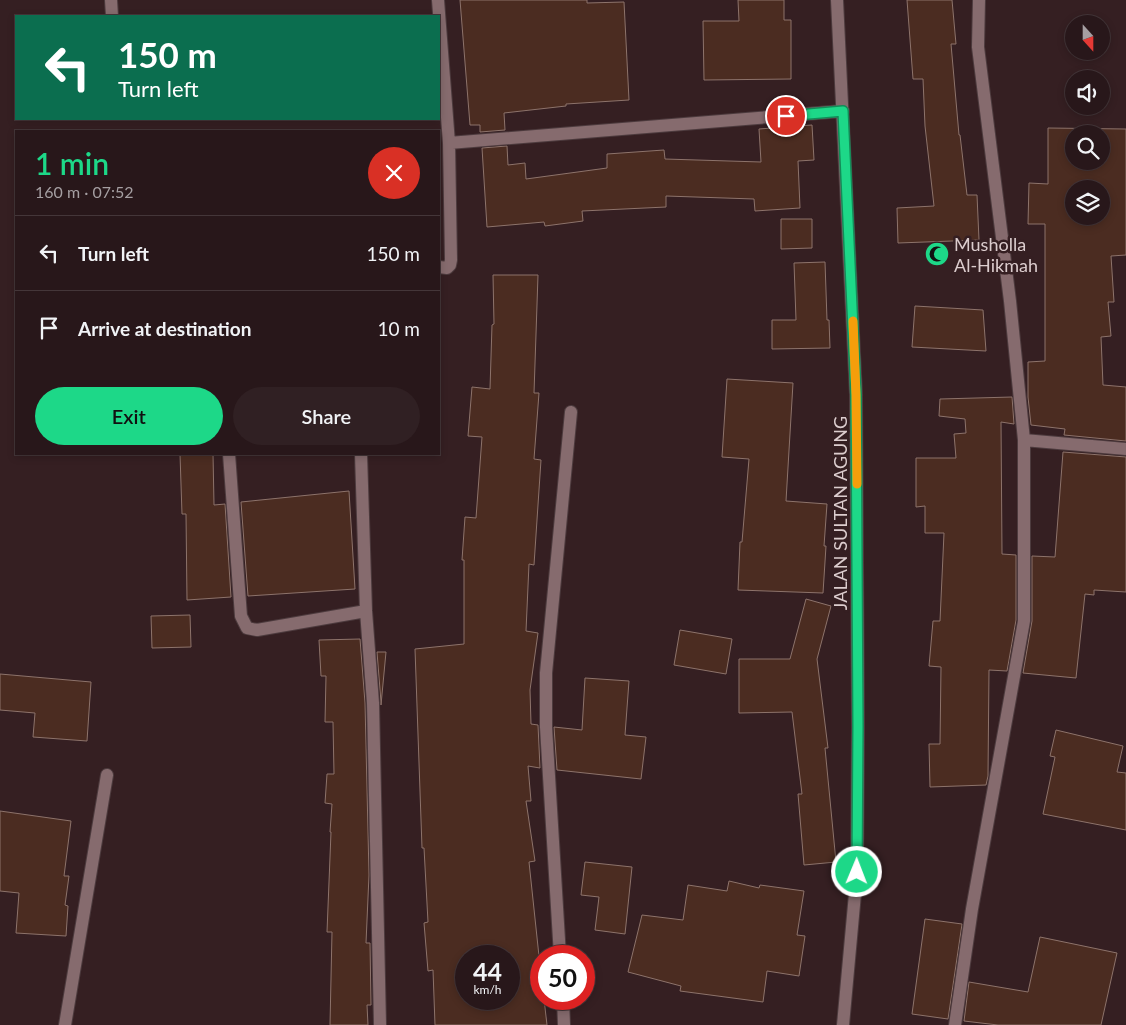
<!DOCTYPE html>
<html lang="en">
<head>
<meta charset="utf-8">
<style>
  :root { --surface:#28171a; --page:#302023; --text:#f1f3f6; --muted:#a59fa2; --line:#443639; --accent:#1dd888 }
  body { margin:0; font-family:Lato,sans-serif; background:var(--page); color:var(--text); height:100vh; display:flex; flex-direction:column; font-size:19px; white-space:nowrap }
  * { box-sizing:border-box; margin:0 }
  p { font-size:16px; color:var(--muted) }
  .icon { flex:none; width:28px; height:28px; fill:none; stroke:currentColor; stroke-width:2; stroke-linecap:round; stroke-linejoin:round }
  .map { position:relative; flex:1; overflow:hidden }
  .details { position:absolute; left:15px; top:130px; width:425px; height:325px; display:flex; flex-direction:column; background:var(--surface); border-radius:0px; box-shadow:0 2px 8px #0003,0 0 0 1px var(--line) }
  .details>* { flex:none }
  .guide { position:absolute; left:15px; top:15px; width:425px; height:105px; border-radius:0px; box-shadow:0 2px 8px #0003,0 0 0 1px var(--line); background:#0b6e4f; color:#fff; overflow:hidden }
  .needle { width:32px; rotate:159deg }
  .fabs { position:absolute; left:1065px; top:15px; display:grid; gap:10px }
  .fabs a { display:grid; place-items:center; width:45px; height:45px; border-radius:50%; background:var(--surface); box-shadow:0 2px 8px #0003,0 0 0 1px var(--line); font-size:25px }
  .speed { position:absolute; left:455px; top:945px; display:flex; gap:10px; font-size:25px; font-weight:700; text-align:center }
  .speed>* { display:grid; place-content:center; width:65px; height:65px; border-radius:50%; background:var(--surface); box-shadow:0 2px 8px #0003,0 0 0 1px var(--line); line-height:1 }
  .speed small { font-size:12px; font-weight:400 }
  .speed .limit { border:8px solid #d22; background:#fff; color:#111 }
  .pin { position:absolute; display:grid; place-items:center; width:42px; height:42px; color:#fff; margin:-21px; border:2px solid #fff; border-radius:50%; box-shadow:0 1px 5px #0007 }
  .me { position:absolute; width:55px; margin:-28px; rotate:1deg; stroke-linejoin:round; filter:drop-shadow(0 0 4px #0008) }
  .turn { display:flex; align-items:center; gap:18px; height:105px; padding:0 20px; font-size:22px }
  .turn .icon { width:65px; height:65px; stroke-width:2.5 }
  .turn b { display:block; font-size:35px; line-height:42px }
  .round { display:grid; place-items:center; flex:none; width:52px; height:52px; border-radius:26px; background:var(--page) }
  .head { display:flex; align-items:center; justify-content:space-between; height:85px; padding:0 20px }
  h1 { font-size:30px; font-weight:600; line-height:38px; color:var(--accent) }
  .cta { display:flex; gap:10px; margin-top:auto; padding:10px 20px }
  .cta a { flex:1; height:58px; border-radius:30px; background:var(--accent); color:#111; font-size:20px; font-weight:600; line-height:58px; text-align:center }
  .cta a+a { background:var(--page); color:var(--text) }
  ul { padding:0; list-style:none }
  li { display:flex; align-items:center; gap:15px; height:75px; padding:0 20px; border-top:1px solid var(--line) }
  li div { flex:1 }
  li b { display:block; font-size:19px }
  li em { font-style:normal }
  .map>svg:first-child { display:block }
  .building { fill:#4b2c21; stroke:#8d736b; fill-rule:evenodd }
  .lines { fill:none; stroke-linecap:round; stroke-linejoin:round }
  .lane-casing { stroke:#4d3b3e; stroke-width:14 }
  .street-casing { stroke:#4d3b3e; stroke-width:14 }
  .secondary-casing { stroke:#4d3b3e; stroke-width:14 }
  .lane { stroke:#866b6e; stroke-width:12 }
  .street { stroke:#866b6e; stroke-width:12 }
  .secondary { stroke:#866b6e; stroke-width:12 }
  .route-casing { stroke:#138c58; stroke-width:12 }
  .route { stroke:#1dd888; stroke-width:9 }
  .slow { stroke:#f59e0b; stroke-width:9 }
  .labels { text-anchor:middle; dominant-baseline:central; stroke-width:5; stroke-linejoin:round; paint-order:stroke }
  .poi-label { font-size:18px; fill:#dccdce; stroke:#351f22; text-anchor:start }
  .street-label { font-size:18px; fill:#dccdce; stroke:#351f22 }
</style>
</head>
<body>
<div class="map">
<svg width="1126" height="1025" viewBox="0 0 1126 1025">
  <rect width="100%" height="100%" fill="#351f22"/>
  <!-- building -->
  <path class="building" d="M460 0H587V3L624 2 629 100 566 104V106L504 113 505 130 480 132V125H470Z
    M738 0H784V20H791V79L704 80 703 21H739Z
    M907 0H952L956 44H951L959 135H960L967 195H977L979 240 898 243 897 208 934 206 925 126 923 79H913Z
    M812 125 814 160 798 161 800 208 755 211 754 199 666 196V207L582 211 583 221 545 226 544 222 487 227 482 148 507 146 508 165 525 163 526 179 607 168V154L664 150 665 159 761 162 759 129Z
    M1048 128 1126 129V255L1111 256 1114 302H1108L1111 336 1101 337 1103 385 1126 387V441L1064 435 1065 429 1031 425 1028 397V362L1045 361V224H1028L1029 183 1048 184ZM1074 134H1101V161H1074ZM1074 189H1101V216H1074Z
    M781 219H812V248L781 249Z
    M825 262 827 320H829L830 348 772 349V320H796L794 263Z
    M493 275H538L534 393H539L534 459 541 460 534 565 529 564 526 631 538 633 530 690 531 724 538 725 540 768 528 766 531 801H526L535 861 529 862 541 975V999H544L547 1025H435L433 970 428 971 424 923 428 922 424 848H422L415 649 464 644V560H462L465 517 476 518 482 437 468 436 472 387 490 389 492 325 494 324ZM466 956H509V999H466Z
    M915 306 983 310 986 351 912 347Z
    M727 379 793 383 786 501 827 504 824 546H826L823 593 738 590 740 542H742L749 459 722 457Z
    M1012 397 1014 424 1001 422 1002 554 1016 555V620L1007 671 989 670 988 776 986 785 930 787 929 744H940L941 667 929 666 933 621H940L944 533H925V506L916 507V458H956L954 434 966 433 965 419 939 416 940 399Z
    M1063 452 1126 457V592L1094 590V595L1085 594 1076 678 1023 673 1032 621V556L1055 557Z
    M180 454H213L214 505 225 504 231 597 187 600 186 514H182Z
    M349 491 355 589 248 596 241 502Z
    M806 599 831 606 817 659 828 748H825L836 862 804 865 798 794H802L792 712 739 713V659H790Z
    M190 615 191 647 152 648 151 616Z
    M680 630 732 639 726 674 674 665Z
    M360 639 365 703 369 875 366 943H370L371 1005H367L368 1025H330L332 932H327L331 832H330L332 804 325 803 327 774H334L333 722H325L326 676H321L319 640Z
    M377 652H386L381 705V702Z
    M0 674 91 682 87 741 33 737 35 713 0 710Z
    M585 678 629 681 625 735 646 737 641 779 557 770 554 727 582 730Z
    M1056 730 1123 746 1117 772 1126 773V830L1043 814 1055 757 1050 756Z
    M0 811 71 821 64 876H69L65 905 68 906 66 936 16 933 19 893 0 891Z
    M585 862 632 867 625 934 595 930 599 897 581 895Z
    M729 881 759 888 760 885 804 891 797 935 805 936 799 976 767 971 763 1002 680 991 681 986 628 972 642 915 683 920 688 885 727 891Z
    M925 919 962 924 948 1019 912 1014Z
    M1040 937 1117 953 1101 1025H998L964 1021 969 982 1028 992Z"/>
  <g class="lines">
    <!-- lane casing -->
    <g class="lane-casing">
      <path id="lane" d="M111 0 112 16"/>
    </g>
    <!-- street casing -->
    <g class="street-casing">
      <path id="street" d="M438 0 449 143 451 260 450 265 447 268 439 267
        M449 143 843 111
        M1024 440 1126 449
        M229 454 241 616 247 628 257 630 366 611
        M361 454 366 611 373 703 380 1025
        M560 956 546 727V673L571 412
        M563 999 564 1025
        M65 1025 107 775
        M955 1025 972 909 1024 621V440L1010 301 978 47 979 0"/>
    </g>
    <!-- secondary casing -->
    <g class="secondary-casing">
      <path id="secondary" d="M837 0 856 395 858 727 857 872 843 1025"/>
    </g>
    <!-- lane -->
    <use href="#lane" class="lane"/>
    <!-- street -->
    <use href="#street" class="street"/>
    <!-- secondary -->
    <use href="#secondary" class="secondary"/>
  </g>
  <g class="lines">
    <!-- route casing -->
    <g class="route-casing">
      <path id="route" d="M786 116 843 111 856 395 858 726 857 872"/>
    </g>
    <!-- route -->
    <use href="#route" class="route"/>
    <!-- slow -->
    <path class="slow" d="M853 321 856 395 857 484"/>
  </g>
  <!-- icons -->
  <defs>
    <g id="mosque-disc" transform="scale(1.25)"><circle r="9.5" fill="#1dd888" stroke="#351f22"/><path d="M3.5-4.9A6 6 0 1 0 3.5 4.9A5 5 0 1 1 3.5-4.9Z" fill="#111"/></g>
  </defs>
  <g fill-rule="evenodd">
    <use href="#mosque-disc" x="937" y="254"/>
  </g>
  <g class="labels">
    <!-- poi labels -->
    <g class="poi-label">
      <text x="954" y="244">Musholla<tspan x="954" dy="21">Al-Hikmah</tspan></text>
    </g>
    <!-- street labels -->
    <g class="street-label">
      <text transform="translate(840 513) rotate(-90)">JALAN SULTAN AGUNG</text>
    </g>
  </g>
</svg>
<div class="fabs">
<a><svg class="needle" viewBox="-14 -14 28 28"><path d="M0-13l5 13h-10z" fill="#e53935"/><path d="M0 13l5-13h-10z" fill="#a59fa2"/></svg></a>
<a><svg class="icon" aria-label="sound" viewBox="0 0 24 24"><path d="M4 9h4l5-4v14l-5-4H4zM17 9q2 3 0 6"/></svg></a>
<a><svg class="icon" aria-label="search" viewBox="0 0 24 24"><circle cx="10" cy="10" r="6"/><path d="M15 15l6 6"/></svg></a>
<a><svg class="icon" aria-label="layers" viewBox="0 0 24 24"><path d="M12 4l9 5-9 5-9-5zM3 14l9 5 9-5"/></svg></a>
</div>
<div class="speed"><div>44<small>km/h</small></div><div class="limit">50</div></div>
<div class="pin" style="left:786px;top:116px;background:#d93025"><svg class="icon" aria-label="arrive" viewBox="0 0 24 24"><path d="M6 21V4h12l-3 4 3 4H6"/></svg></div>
<svg class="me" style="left:857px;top:872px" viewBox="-20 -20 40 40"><circle r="17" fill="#1dd888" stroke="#fff" stroke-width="3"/><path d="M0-11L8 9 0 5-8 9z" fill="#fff"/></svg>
<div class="guide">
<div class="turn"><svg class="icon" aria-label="left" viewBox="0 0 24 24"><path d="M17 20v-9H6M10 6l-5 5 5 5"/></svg><div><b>150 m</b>Turn left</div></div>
</div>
<section class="details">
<div class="head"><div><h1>1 min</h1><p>160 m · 07:52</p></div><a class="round" style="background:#d93025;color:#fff"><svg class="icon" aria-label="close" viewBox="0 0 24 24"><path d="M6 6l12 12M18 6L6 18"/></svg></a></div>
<ul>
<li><svg class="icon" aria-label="left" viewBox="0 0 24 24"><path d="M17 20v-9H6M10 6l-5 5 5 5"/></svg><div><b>Turn left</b></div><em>150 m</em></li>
<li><svg class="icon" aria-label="arrive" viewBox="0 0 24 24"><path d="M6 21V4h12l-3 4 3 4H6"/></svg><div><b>Arrive at destination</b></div><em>10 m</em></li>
</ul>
<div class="cta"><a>Exit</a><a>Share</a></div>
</section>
</div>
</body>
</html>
